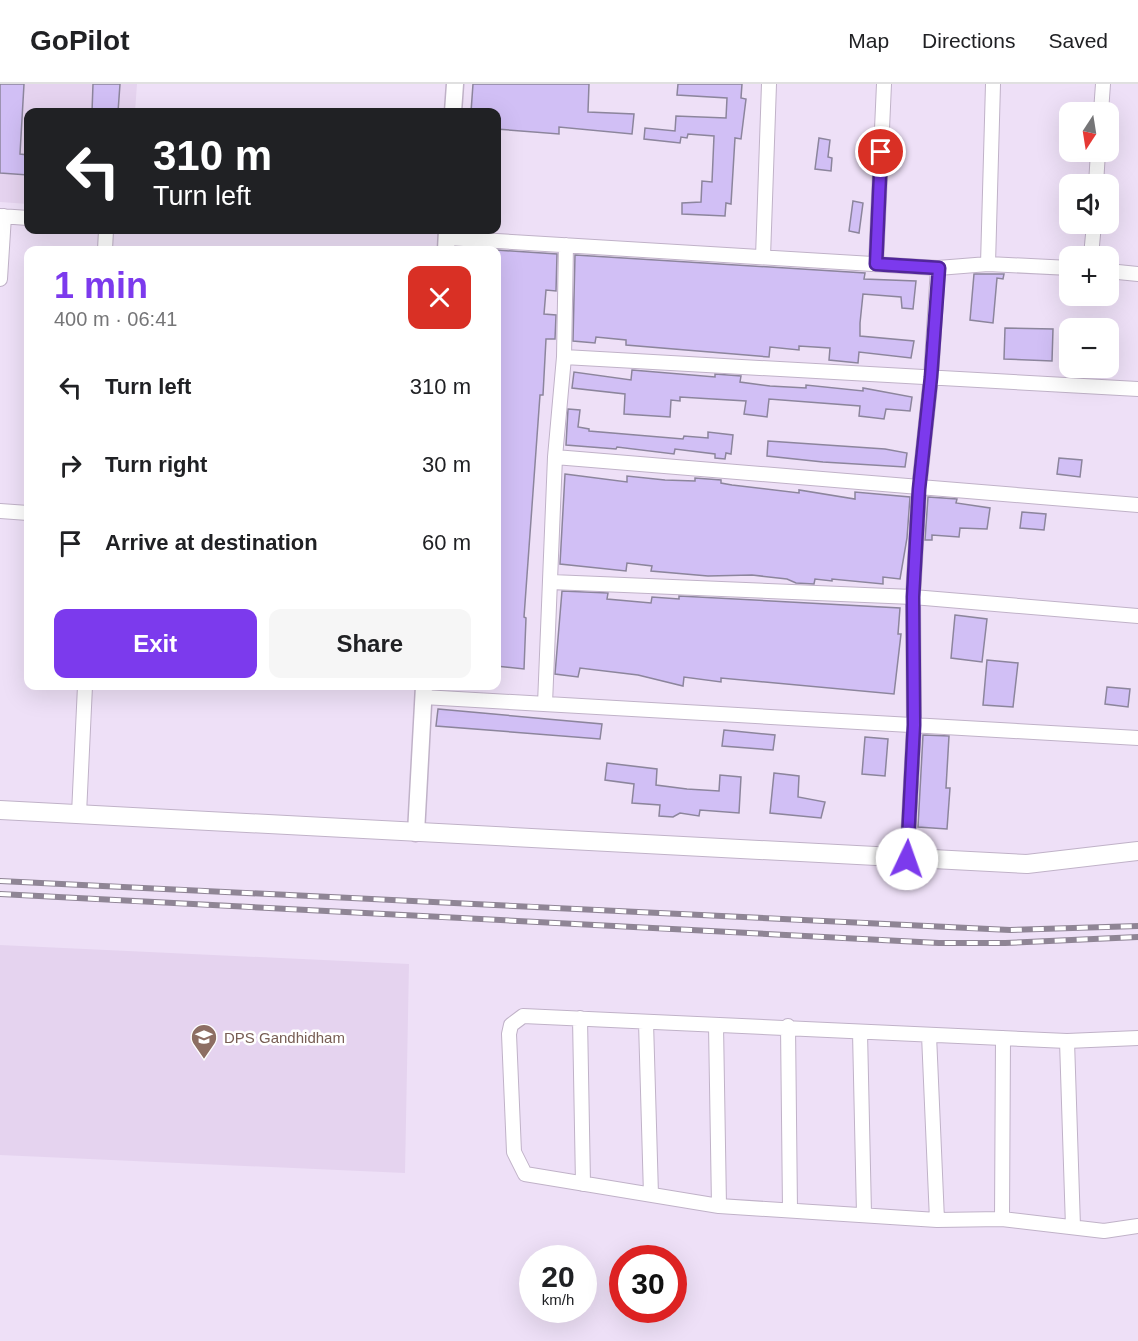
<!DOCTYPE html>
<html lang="en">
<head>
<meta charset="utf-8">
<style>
  :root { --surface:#fff; --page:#f6f6f6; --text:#202124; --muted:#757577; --line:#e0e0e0; --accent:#7c3aed }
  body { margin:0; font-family:Arial,sans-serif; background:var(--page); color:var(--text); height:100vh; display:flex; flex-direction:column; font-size:22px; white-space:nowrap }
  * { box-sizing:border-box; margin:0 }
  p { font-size:20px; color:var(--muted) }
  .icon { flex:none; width:33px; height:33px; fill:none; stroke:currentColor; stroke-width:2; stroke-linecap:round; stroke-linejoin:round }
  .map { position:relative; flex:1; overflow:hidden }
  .sheet { position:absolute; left:24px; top:162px; width:477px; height:444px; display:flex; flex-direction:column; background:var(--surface); border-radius:12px; box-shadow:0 6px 24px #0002 }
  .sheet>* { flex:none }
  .banner { position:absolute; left:24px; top:24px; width:477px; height:126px; border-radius:12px; box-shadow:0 6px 24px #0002; background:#202124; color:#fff; overflow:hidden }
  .needle { width:39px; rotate:192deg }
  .tools { position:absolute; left:1059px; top:18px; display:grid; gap:12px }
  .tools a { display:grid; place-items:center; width:60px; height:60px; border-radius:12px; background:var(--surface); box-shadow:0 6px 24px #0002; font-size:30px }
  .speed { position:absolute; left:519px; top:1161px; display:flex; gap:12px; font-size:30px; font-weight:700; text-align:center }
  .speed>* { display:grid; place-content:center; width:78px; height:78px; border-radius:50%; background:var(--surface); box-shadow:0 6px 24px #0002; line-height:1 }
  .speed small { font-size:15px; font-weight:400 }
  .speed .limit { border:9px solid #d22; background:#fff; color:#111 }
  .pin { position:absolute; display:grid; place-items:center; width:51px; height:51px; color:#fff; margin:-26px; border:3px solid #fff; border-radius:50%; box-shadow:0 2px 6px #0007 }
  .me { position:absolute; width:66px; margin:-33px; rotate:3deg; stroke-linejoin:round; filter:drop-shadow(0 0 4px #0008) }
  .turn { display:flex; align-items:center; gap:21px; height:126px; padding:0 30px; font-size:27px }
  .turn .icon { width:78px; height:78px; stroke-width:2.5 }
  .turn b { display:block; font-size:42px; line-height:51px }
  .round { display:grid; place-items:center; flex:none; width:63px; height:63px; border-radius:12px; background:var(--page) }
  .overview { display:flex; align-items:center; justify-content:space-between; height:102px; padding:0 30px }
  h1 { font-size:36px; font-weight:600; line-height:45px; color:var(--accent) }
  .primary-button { display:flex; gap:12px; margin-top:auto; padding:12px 30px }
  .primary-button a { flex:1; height:69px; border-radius:12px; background:var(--accent); color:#fff; font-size:24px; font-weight:600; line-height:69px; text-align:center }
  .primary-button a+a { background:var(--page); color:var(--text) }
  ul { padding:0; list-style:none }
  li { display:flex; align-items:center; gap:18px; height:78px; padding:0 30px }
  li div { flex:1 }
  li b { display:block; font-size:22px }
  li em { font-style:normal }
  header { display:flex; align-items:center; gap:36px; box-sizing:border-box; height:84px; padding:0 30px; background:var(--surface); border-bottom:2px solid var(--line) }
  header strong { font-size:28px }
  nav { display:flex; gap:33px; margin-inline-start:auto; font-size:21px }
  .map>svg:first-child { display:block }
  .built { fill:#e5d3ef }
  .building { fill:#d1bff5; stroke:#8c859c; stroke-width:1.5 }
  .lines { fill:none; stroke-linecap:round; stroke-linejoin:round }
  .minor-casing { stroke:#c0b2c8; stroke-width:16 }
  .tertiary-casing { stroke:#c0b2c8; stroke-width:19 }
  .secondary-casing { stroke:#c0b2c8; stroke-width:20 }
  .minor { stroke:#fff; stroke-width:14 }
  .tertiary { stroke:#fff; stroke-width:16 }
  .secondary { stroke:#fff; stroke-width:18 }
  .rail-casing { stroke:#8f8595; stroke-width:6 }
  .rail { stroke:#fff; stroke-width:4; stroke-dasharray:11; stroke-linecap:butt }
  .route-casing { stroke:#51269a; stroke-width:15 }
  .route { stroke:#7c3aed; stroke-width:10 }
  .labels { text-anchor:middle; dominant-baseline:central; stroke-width:5; stroke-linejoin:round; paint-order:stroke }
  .education-label { font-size:15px; fill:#785e54; stroke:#fff; text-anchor:start }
</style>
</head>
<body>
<header>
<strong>GoPilot</strong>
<nav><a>Map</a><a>Directions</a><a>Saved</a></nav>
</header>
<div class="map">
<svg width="1138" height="1257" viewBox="0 0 1138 1257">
  <rect width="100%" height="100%" fill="#eee0f7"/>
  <!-- built -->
  <path class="built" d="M0 0H137L135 28H28V120L0 118Z
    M0 861 409 880 405 1089 0 1071Z"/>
  <!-- building -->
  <path class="building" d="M0 0H24L20 70 28 71V91L0 89Z
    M93 0H120L118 28H92Z
    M473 0H589L588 28 634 30 632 50 559 43V50L496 45V28H471Z
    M678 0H742L741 14 746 15 741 55 735 54 731 120 726 119 725 132 682 130V119L701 118 702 97 712 98 714 52 688 50 687 54 681 53 680 59 644 55 645 44 675 47 676 32 726 34 727 14 677 11Z
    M819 54 830 56 828 73 832 74 831 87 815 85Z
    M853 117 863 119 859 149 849 147Z
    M496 166 557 170 556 207 546 206 544 230 556 231 555 255H546L543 311H540L524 533 526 534 524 585 496 582Z
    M575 171 865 189 864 195 916 197 913 225 902 224 901 213 863 210 860 239V252L914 257 911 274 859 268 858 279 829 276 830 264 799 262V266L770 263 769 273 626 261V256L596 253 595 259 573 257Z
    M974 190H1004L1003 195 997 194 993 239 970 236Z
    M1005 244 1053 245 1052 277 1004 275Z
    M632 286 715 293V290L741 292 740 298 770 302 806 304V301L863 307V304L912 313 910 327 886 325 884 335 859 332 860 322 769 315 767 333 744 330 746 317 680 313V317L671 316 670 333 624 330 625 310 572 304 574 288 631 296Z
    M568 325 580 326 578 343 589 345V347L683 355 684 352 708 354V348L733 351 731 370 726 369 725 375 715 374V370L675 365 674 370 617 363 616 365 566 361Z
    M768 357 885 365 907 369 905 383 823 378 767 372Z
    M1059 374 1082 376 1080 393 1057 390Z
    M565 390 627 398V392L665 396 695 397V394L721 396V399L732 401 799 409V406L855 415V408L910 413 907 454 900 495 883 493V500L832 495V497L815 495 814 500 796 499 787 495 752 491 708 492 651 487 652 482 627 479 626 487 560 480Z
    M928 413 957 415 956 419 990 424 987 445 960 444 959 453 932 451V456H925Z
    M1022 428 1046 430 1044 446 1020 444Z
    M562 507 608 509 607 515 651 519 652 513 679 515V512L900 524 898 550H901L894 610 721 594V598L684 593 683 602 638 591 580 584 578 593 555 590Z
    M955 531 987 535 982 578 951 574Z
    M987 576 1018 579 1013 623 983 621Z
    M1107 603 1130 605 1128 623 1105 620Z
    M438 625 602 640 600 655 436 642Z
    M724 646 775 651 773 666 722 662Z
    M923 651 949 652 946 704H950L947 745 918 743Z
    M865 653 888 655 885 692 862 690Z
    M607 679 657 685 656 701 687 705 719 707 720 691 741 693 739 729 700 726 699 732 680 729 673 733 659 732 660 721 632 719 634 700 605 696Z
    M774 689 799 692 798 713 825 718 821 734 770 729Z"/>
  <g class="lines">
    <!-- minor casing -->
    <g class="minor-casing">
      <path id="minor" d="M1101 28 1103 0
        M1096 100 1098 68
        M0 132 28 134
        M447 154 938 184 988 180 1070 184
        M105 166 106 146
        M1091 172 1094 140
        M763 173 769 0
        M876 180 884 0
        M988 180 993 0
        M1108 187 1138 190
        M0 195 4 132
        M564 273 1138 305
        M555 373 1138 421
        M0 427 28 429
        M551 498 913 513 1138 532
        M423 613 1138 654
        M545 620 555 373 564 273 566 161
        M79 730 85 602
        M907 775 914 641 913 513 919 405 931 293 938 184
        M580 934 583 1100
        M646 938 651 1111
        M716 941 719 1122
        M788 942 790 1126
        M860 948 864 1130
        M929 951 937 1136
        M1138 954 1067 957 523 932 511 941 509 950 514 1068 525 1090 719 1122 937 1136 1002 1135 1104 1147 1138 1142
        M1067 957 1073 1143
        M1002 1135 1003 954"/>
    </g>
    <!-- tertiary casing -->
    <g class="tertiary-casing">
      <path id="tertiary" d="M453 28 455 0
        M446 166 447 146
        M416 749 424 602"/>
    </g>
    <!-- secondary casing -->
    <g class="secondary-casing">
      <path id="secondary" d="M0 726 1027 780 1138 767"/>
    </g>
    <!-- minor -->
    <use href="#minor" class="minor"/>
    <!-- tertiary -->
    <use href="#tertiary" class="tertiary"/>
    <!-- secondary -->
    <use href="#secondary" class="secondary"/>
    <!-- rail casing -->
    <g class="rail-casing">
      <path id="rail" d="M0 797 1010 846 1138 842
        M0 810 939 859H1005L1138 853"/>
    </g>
    <!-- rail -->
    <use href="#rail" class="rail"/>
  </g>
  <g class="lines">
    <!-- route casing -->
    <g class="route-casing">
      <path id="route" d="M881 68 876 180 939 184 931 293 919 405 913 513 914 641 907 775"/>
    </g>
    <!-- route -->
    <use href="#route" class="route"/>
  </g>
  <!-- icons -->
  <defs>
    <g id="school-pin" transform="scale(1.35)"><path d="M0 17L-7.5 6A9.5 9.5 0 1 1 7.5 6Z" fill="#8d6e63" stroke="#fff"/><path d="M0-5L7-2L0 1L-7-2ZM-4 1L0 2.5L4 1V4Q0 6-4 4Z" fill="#fff"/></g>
  </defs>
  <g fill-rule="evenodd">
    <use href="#school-pin" x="204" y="953"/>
  </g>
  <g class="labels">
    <!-- education labels -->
    <g class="education-label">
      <text x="224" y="953">DPS Gandhidham</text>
    </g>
  </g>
</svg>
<div class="tools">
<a><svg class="needle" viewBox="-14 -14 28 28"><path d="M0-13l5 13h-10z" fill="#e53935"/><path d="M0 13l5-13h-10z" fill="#757577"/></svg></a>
<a><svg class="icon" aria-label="sound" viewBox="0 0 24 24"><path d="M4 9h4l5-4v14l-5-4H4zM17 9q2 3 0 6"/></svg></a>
<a>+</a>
<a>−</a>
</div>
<div class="speed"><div>20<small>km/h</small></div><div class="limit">30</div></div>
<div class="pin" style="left:881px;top:68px;background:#d93025"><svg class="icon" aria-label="arrive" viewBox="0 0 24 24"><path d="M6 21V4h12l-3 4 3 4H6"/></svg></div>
<svg class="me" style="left:907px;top:775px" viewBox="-20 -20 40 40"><circle r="19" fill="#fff"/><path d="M0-13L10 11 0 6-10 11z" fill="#7c3aed"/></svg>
<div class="banner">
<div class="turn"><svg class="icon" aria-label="left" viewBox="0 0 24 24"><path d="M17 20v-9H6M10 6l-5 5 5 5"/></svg><div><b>310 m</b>Turn left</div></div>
</div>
<section class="sheet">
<div class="overview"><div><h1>1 min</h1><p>400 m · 06:41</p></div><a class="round" style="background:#d93025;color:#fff"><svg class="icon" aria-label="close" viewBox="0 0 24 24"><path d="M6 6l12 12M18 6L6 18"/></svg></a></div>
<ul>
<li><svg class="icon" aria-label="left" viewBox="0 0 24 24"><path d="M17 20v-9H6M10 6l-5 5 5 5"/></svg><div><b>Turn left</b></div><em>310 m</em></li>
<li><svg class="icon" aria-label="right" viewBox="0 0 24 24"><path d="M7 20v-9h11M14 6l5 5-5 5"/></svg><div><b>Turn right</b></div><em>30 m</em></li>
<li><svg class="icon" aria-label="arrive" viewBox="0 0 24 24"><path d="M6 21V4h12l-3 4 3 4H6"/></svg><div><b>Arrive at destination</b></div><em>60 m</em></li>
</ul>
<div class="primary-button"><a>Exit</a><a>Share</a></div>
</section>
</div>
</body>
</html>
